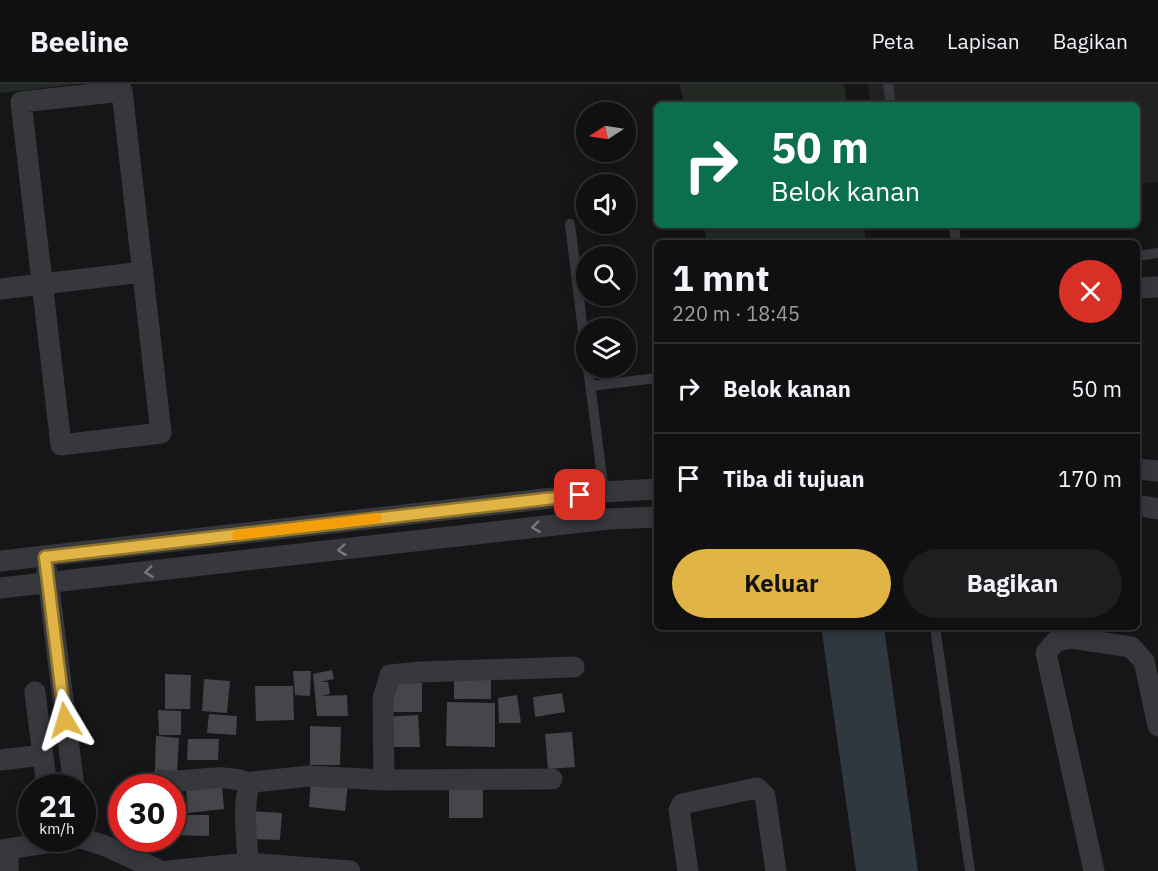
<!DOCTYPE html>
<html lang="id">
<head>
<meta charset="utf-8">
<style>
  :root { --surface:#101012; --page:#1e1e20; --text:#f1f3f6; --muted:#9c9d9f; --line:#303032; --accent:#e0b546 }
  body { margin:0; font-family:"IBM Plex Sans",sans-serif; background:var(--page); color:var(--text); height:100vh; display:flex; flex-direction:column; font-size:22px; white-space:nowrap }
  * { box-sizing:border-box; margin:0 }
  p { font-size:20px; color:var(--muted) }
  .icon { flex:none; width:33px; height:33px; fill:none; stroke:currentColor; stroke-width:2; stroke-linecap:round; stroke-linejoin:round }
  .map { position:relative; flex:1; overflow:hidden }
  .side { position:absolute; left:654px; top:156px; width:486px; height:390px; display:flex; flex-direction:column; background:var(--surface); border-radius:9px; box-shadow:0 3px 15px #0003,0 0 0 2px var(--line) }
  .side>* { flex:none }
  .hud { position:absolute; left:654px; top:18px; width:486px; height:126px; border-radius:9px; box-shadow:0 3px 15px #0003,0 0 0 2px var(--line); background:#0b6e4f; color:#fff; overflow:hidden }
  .needle { width:39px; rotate:258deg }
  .tools { position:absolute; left:576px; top:18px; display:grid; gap:12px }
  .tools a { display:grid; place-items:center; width:60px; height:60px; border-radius:50%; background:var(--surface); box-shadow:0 3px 15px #0003,0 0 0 2px var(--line); font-size:30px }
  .speed { position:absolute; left:18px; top:690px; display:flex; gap:12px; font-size:30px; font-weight:700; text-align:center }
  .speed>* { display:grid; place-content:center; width:78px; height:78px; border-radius:50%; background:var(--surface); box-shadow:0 3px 15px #0003,0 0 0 2px var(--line); line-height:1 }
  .speed small { font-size:15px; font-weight:400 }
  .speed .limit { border:9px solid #d22; background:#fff; color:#111 }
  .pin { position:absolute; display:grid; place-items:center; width:51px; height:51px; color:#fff; margin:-26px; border-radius:12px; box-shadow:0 3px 9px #0006 }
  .me { position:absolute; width:66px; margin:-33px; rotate:353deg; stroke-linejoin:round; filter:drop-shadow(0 0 4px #0008) }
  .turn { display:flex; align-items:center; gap:21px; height:126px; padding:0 18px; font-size:27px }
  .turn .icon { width:78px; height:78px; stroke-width:2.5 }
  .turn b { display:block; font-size:42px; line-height:51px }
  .round { display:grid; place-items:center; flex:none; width:63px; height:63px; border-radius:32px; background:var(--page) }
  .head { display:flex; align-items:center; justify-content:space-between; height:102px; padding:0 18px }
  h1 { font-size:36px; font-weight:800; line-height:45px }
  .primary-button { display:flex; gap:12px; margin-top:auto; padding:12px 18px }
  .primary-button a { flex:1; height:69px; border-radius:36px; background:var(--accent); color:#111; font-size:24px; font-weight:800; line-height:69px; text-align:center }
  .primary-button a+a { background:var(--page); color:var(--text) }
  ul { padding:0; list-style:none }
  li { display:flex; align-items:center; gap:18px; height:90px; padding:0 18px; border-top:2px solid var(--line) }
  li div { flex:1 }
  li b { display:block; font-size:22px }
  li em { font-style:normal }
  header { display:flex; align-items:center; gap:36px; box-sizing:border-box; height:84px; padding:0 30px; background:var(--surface); border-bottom:2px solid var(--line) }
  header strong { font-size:28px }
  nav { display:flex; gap:33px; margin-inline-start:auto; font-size:21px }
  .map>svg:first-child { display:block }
  .built { fill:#222225 }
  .green { fill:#232a24 }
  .water { fill:#30383f }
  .building { fill:#45464a }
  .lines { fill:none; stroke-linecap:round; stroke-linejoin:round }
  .service { stroke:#37383c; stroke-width:10 }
  .minor { stroke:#37383c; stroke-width:21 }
  .oneway { stroke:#76787f }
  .route-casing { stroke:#92762e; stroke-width:15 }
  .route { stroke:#e0b546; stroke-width:10 }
  .slow { stroke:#f59e0b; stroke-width:10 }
</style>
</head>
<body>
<header>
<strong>Beeline</strong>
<nav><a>Peta</a><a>Lapisan</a><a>Bagikan</a></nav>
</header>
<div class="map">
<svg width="1158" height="787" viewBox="0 0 1158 787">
  <rect width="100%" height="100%" fill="#161618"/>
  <!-- built -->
  <path class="built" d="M868 0H1158V98L1137 100V21H871Z"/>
  <!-- green -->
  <path class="green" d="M0 0H77L0 9Z
    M680 0H844L847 21H684Z
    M704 141H864L866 159H707Z"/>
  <!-- water -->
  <path class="water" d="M824 543H884L918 787H856L822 549Z"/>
  <!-- building -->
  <path class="building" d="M332 586 334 595 320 598H328L330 610 321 612 347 611 348 632H317L313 590Z
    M293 587H311L310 612 295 611Z
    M165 590 191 591 190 625H165Z
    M204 595 230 597 227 629 202 627Z
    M454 595 491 596V615H454Z
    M387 599H422V628H387Z
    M255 602H293L294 636 256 637Z
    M562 609 565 628 535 633 533 613Z
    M517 611 521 639H499L498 614Z
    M447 618 495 619V663L446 662Z
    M158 626 181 627V651H159Z
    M209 630 237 632 236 651 207 649Z
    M418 631 420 663H388L383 633Z
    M310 642 341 643 340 681H310Z
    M572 648 575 683 548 685 545 650Z
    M156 652 179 654 177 688 155 687Z
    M188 655H219L218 676H187Z
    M311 695 348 699 345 727 309 723Z
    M449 697H483V734H449Z
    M222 701 224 725 188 729 186 705Z
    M252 727 282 729 280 756 251 755Z
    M176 731H209V752L176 751Z"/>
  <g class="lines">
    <!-- service -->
    <path class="service" d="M888 0 891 21
      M570 140 586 272
      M954 141 956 159
      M1137 172 1158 169
      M588 284 604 408
      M590 302 657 294
      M935 543 970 787"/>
    <!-- minor -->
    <path class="minor" d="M122 7 161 349 61 361 21 18Z
      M1137 204 1158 203
      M0 205 143 188
      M1137 385 1158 387
      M1137 421 1158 425
      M0 477 604 408 657 405
      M47 487 74 704
      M0 504 608 435 657 433
      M35 608 47 704
      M0 676 43 671
      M160 696C190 701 221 686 251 700
      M384 696 552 695
      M80 754 103 761 161 787
      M0 766 79 754
      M248 779C248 761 240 710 253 698L310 692 384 696 383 615 390 591 421 588 574 583
      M8 787V765
      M168 787 248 779 350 787
      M688 787 679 726 682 720 757 704 765 712 776 787
      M1094 787 1046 569 1056 557 1071 554 1131 563 1144 577 1158 642"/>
  </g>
  <!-- one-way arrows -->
  <defs><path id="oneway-chevron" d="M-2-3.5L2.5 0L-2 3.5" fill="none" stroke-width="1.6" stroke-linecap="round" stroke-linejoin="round" transform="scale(1.5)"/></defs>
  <g class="oneway">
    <use href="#oneway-chevron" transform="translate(536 443) rotate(173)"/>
    <use href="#oneway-chevron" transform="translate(342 466) rotate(173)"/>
    <use href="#oneway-chevron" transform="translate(149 488) rotate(173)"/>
  </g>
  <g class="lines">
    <!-- route casing -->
    <g class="route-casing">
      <path id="route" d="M65 636 45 473 580 411"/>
    </g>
    <!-- route -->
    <use href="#route" class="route"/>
    <!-- slow -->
    <path class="slow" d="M237 451 377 434"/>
  </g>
</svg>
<div class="tools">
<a><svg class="needle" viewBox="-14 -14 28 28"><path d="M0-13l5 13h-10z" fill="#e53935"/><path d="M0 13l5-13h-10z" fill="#9c9d9f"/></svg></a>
<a><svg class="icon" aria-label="sound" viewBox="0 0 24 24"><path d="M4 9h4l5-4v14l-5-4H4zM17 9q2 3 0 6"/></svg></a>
<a><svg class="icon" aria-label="search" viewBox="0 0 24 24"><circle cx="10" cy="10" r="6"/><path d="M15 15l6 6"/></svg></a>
<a><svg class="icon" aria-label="layers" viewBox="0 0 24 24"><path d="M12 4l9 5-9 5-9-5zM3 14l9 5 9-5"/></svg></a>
</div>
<div class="speed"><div>21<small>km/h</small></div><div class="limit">30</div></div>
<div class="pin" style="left:580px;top:411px;background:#d93025"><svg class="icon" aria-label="arrive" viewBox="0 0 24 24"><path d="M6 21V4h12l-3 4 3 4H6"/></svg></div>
<svg class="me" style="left:65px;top:636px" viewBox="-20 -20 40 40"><path d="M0-17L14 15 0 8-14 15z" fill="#e0b546" stroke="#fff" stroke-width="4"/></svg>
<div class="hud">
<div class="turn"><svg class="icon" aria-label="right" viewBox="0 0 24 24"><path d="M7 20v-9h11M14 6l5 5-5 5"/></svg><div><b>50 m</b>Belok kanan</div></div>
</div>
<section class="side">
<div class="head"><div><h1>1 mnt</h1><p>220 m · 18:45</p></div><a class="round" style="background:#d93025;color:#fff"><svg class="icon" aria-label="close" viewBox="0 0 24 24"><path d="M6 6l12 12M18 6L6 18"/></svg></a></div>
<ul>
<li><svg class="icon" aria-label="right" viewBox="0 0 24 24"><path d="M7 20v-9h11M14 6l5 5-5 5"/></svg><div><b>Belok kanan</b></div><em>50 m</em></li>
<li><svg class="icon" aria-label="arrive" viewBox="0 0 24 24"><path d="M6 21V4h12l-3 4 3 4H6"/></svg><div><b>Tiba di tujuan</b></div><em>170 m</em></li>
</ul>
<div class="primary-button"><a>Keluar</a><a>Bagikan</a></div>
</section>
</div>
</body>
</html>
